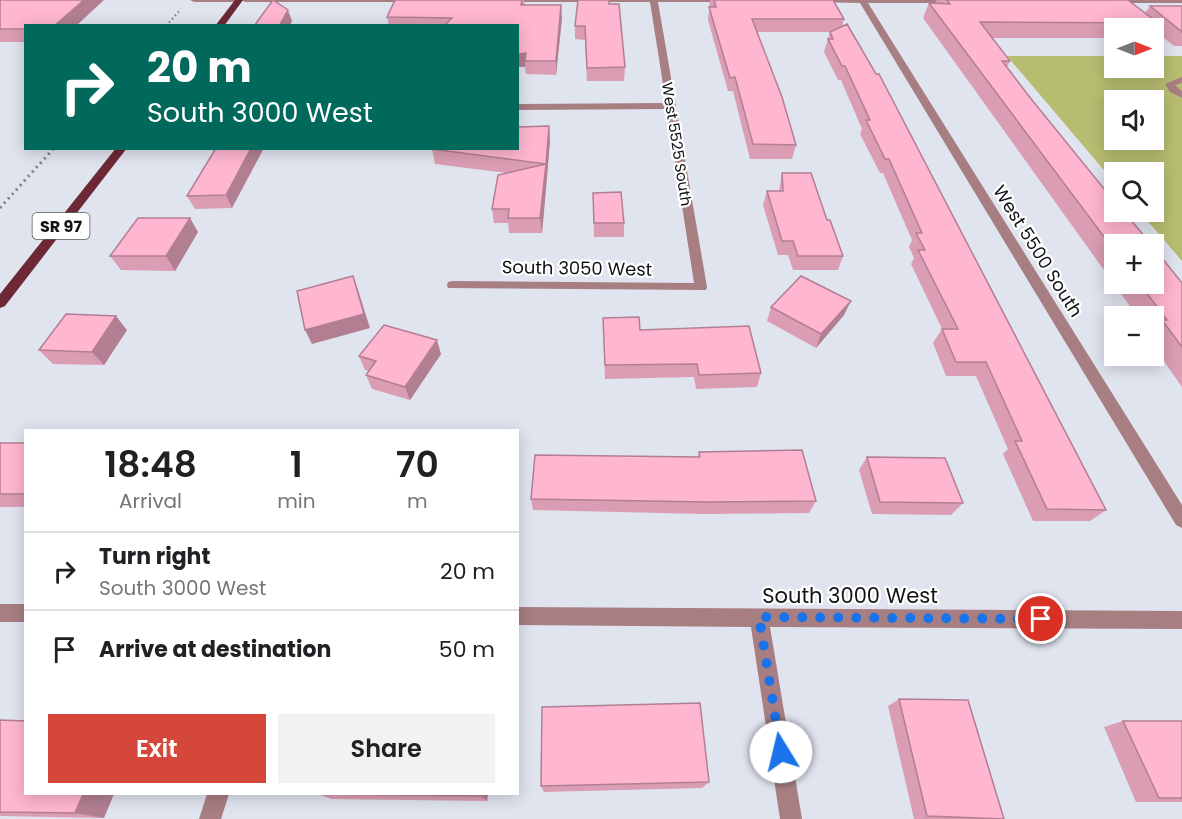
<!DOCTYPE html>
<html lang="en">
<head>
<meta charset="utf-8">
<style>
  :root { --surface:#fff; --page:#f2f2f2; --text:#202124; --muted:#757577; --line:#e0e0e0; --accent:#d5473a }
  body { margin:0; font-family:Poppins,sans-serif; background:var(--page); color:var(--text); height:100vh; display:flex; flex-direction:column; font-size:22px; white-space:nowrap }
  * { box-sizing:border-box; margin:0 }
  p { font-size:20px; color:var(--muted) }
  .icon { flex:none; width:33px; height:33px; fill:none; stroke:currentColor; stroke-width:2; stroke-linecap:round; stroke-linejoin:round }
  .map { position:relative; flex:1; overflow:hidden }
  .side { position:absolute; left:24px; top:429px; width:495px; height:366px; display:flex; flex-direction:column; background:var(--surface); border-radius:0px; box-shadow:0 3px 15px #0003 }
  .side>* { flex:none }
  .banner { position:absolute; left:24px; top:24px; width:495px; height:126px; border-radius:0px; box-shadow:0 3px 15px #0003; background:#00695c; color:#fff; overflow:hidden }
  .needle { width:39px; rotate:90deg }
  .fabs { position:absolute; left:1104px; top:18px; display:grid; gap:12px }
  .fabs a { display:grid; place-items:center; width:60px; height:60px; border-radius:0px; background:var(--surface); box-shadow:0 3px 15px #0003; font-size:30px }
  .pin { position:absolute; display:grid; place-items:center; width:51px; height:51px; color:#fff; margin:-26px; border:3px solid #fff; border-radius:50%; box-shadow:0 2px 6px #0007 }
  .me { position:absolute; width:66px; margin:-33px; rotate:351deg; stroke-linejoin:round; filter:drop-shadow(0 0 4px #0008) }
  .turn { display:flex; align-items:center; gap:21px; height:126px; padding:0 24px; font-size:27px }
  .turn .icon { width:78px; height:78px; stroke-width:2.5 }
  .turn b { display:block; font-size:42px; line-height:51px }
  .eta { display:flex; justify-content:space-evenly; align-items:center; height:102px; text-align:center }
  .eta b { font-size:36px; font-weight:600; line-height:42px }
  .primary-button { display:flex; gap:12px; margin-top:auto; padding:12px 24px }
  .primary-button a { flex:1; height:69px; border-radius:0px; background:var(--accent); color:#fff; font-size:24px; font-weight:600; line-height:69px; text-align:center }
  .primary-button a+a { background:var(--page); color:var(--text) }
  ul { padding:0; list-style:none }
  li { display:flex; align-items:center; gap:18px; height:78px; padding:0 24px; border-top:2px solid var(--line) }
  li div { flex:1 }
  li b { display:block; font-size:22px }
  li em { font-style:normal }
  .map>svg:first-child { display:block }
  .green { fill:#b7bd70; fill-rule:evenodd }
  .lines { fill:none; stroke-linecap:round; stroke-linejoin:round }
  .path-far1 { stroke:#7c7f86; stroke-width:2; stroke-dasharray:1.5 3; stroke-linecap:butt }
  .path { stroke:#7c7f86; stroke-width:3; stroke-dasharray:2 4; stroke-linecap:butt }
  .minor { fill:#a77e82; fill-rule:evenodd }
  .major { fill:#6c2935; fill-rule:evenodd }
  .wall { fill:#db9db3 }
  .shaded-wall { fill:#b27f92 }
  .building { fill:#ffb6d0; stroke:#b27f92; stroke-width:1.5 }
  .route { stroke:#1a73e8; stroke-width:10; stroke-dasharray:0 18 }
  .labels { text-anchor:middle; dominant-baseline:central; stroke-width:4.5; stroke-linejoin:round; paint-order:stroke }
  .far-street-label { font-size:15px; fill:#111215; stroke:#fff }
  .shield { fill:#fff; stroke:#58595b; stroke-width:1.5 }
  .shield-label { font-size:16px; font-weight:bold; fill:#111215 }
  .street-label { font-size:18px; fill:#111215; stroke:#fff }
  .near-street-label { font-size:21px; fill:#111215; stroke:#fff }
</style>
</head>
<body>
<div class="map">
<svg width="1182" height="819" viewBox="0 0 1182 819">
  <rect width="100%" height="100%" fill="#e0e4ef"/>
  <!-- green -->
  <path class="green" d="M1007 56H1114V68H1154V56H1182V261L1140 212H1154V172H1114V182ZM1114 100H1154V140H1114Z"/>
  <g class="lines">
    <!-- path-far1 -->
    <path class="path-far1" d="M166 26 181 9"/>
    <!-- path -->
    <path class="path" d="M0 208 54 148"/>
    <!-- minor -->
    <path class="minor" d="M190 0H238L234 2H194Z
      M241 0H418L414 2H245Z
      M500 0H733L729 2H658L707 287 706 290 448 288 447 285 448 282 453 281 694 283 667 109 518 110V104L666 103 650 2H504Z
      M809 0H960L957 3H868L1182 505V528L1176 525 860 3 813 2Z
      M1107 0H1182V3H1110Z
      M1182 77V83L1175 85 1182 91V98L1170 92 1165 84Z
      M0 604H26V622H0Z
      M518 607 1182 611V629L770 627 802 819H780L751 627 518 625Z
      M207 794H229L221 819H199Z"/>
    <!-- major -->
    <path class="major" d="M235 0H243L224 26H215Z
      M116 148H127L5 306 0 308V294Z"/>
  </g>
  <!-- wall -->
  <path class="wall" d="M0 0 26 26V42H0Z
    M524 0 525 5 562 18 556 75 526 74 518 26H389L387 17Z
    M710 0H833L844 19 842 27 1106 510 1090 521H1033L1003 454 1008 449 976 376H946L933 343 942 329 911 264 914 258 909 247 912 240 883 173H880L860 134 862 129 841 80H838L824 52 830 32H757L796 145 792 159H750L733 91H728L708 20Z
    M937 0H1128L1145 13 1150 6H1182V46H1174L1154 30V28H1114V38H992L1010 61 1007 67 1114 244V284L1182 283V387L1154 347V316H1137L923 18 929 3H935Z
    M609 4 625 67 624 81H587L585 40 575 39V26Z
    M549 126 550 140 542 233H509L508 223H494L492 209 507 173 435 164 432 149Z
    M216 148 232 208 195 209 187 196Z
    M782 173 827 220 843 256 838 270H793L788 255H778L763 205 767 191H779Z
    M593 193 624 223V237H594Z
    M198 232 175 271 121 270 110 256Z
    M771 307 844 315 816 348 767 321Z
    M603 318 640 330 761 373 757 387 696 389 694 377 605 379Z
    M127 330 104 365 53 364 39 350Z
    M441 354 410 400 372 389 366 375 369 371 365 370 359 356Z
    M0 443H26V507H0Z
    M699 452 816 501 809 513 703 514 533 510 531 499 698 457Z
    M867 457 963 503 951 515 872 514 859 470Z
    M899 699 1004 819H914L888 706Z
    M0 720 104 818 0 816Z
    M1123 721H1182V802H1136L1104 727Z
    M709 782 702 788 544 792 541 786Z
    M317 794H488L487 801 332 799Z"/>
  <!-- shaded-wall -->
  <path class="shaded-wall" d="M84 0H104L76 26H54Z
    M561 5 562 18 556 75V61Z
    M288 10 292 21 290 26H279Z
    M526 53 525 61V67H518V54Z
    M549 126 550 140 547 178 546 164Z
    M251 148H264L232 208 226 195Z
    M546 164 547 178 542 233 540 218Z
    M190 218 198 232 175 271 166 256Z
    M353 276 358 290 370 328 312 344 305 330Z
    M851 301 844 315 816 348 821 334Z
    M116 316 127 330 104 365 92 352Z
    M437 340 441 354 410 400 405 387Z
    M83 794H114L104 818 75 813Z
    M481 794H488L487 801 481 796Z"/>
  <!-- building -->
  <path class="building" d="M0 0H84L54 26H26V29H0Z
    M273 0 288 10 279 26H254Z
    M395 0H522L521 5H561L556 61H525L526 53 518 54V26H446V24L452 18 387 17Z
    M578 0H609V4H619L625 67 587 68 585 26H575Z
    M714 0H833L844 19H752L782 97 796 145 753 144 735 77 730 78 709 7H716Z
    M947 0H1128L1158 23 980 22 1010 61H1002L1032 100 1114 201V212H1124L1151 244H1114V250L929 3 950 4Z
    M1150 6H1182V32Z
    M847 24 876 74H879L1106 510 1047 509 1015 441H1022L986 362H956L942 329H958L918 250H925L916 233H922L889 159H885L866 120H870L845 66H842L828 39H833L830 32Z
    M549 126 546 164 432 149 518 148V127Z
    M216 148H251L226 195 187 196Z
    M546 164 540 218H508L509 209H492L498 175Z
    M782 173H811L827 220H830L843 256H798L793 241H782L767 191H783Z
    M621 192 624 223H594L593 193Z
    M138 218H190L166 256H110Z
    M1154 248 1182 283V347L1162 320H1167L1140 284H1154Z
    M353 276 364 314 305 330 297 291Z
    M801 276 851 301 821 334 771 307Z
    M66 314 116 316 92 352 39 350Z
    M639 317 640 330 749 326 761 373 699 375 697 364 605 365 603 318Z
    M384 325 437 340 405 387 366 375 376 361 359 356Z
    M0 443H26V494H0Z
    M802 450 816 501 707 502 531 499 535 455 700 457 699 452Z
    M867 457 945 458 963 503 880 502Z
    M899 699 968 700 1004 819 927 816Z
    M700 703 709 782 541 786 542 707Z
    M0 720 26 721V794H83L75 813 0 812Z
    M1123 721H1182V798H1159Z
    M317 794H481V796Z"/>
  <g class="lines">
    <!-- route -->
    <path class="route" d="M781 752 759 617 1041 619"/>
  </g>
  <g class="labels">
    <!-- far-street labels -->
    <g class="far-street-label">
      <text transform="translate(677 144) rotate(81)">West 5525 South</text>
    </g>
    <!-- shield labels -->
    <rect class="shield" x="32.5" y="213" width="57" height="26" rx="4.5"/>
    <g class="shield-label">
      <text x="61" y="226">SR 97</text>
    </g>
    <!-- street labels -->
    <g class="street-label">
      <text transform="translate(1038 251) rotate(58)">West 5500 South</text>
      <text transform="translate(577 268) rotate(1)">South 3050 West</text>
    </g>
    <!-- near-street labels -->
    <g class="near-street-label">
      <text x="850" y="595">South 3000 West</text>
    </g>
  </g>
</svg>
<div class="fabs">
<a><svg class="needle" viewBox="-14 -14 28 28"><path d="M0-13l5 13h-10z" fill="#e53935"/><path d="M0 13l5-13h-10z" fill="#757577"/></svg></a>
<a><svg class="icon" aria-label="sound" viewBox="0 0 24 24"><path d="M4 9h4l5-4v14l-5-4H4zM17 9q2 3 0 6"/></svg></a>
<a><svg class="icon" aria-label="search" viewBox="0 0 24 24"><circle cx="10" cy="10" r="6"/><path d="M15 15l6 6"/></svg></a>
<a>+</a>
<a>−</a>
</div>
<div class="pin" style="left:1041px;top:619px;background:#d93025"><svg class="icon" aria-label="arrive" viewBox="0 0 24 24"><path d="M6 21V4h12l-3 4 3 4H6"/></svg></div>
<svg class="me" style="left:781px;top:752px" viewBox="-20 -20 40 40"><circle r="19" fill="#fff"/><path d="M0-13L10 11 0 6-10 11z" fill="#1a73e8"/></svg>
<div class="banner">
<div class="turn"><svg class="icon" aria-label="right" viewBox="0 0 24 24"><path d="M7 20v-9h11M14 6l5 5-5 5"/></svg><div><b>20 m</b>South 3000 West</div></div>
</div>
<section class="side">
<div class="eta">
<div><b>18:48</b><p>Arrival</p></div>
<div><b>1</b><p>min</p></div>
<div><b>70</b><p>m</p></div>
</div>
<ul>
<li><svg class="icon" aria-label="right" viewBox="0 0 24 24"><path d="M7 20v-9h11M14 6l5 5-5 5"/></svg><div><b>Turn right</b><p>South 3000 West</p></div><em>20 m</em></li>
<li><svg class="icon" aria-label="arrive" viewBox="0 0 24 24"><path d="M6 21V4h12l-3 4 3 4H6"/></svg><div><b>Arrive at destination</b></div><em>50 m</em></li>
</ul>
<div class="primary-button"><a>Exit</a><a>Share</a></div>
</section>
</div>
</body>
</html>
